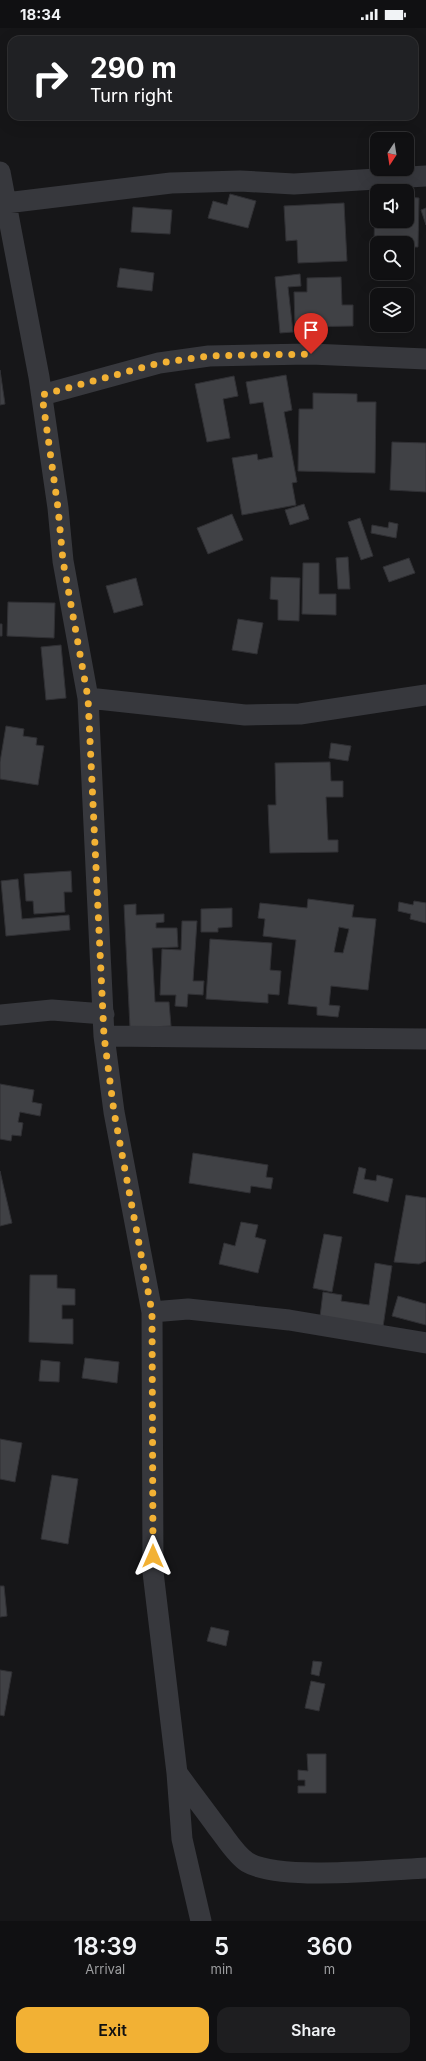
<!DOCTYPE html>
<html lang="en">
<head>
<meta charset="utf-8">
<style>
  :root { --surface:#101012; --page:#1e1e20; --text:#f1f3f6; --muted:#9c9d9f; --line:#303032; --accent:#f2b134 }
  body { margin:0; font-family:Inter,sans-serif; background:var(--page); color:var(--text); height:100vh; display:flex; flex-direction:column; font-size:15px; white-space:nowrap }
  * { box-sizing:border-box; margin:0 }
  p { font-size:13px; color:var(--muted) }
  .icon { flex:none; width:22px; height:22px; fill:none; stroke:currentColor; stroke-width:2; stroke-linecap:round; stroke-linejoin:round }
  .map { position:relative; height:1893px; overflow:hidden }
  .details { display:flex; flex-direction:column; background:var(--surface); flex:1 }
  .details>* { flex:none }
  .guide { position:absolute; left:8px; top:8px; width:410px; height:84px; border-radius:12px; box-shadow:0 4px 16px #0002,0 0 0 1px var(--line); background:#202124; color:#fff; overflow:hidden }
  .needle { width:26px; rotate:192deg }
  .fabs { position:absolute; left:370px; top:104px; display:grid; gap:8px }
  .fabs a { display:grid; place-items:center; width:44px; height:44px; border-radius:8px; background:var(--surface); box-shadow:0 4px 16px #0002,0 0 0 1px var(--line); font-size:20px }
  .pin { position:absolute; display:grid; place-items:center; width:34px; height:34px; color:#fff; margin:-41px -17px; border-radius:50% 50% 50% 0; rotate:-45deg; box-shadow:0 0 4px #0007 }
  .pin .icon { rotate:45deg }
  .me { position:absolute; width:44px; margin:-22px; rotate:0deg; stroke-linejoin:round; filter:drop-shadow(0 0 3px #0008) }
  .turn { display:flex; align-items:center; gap:14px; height:84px; padding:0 16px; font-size:18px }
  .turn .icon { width:52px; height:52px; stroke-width:2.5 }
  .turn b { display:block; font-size:28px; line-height:34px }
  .eta { display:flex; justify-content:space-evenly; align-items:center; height:68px; text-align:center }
  .eta b { font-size:24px; font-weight:600; line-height:28px }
  .cta { display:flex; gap:8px; margin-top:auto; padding:8px 16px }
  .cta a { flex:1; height:46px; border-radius:12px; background:var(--accent); color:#111; font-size:16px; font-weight:600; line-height:46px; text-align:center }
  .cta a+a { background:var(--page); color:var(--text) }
  .status { display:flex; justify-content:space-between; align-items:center; height:28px; padding:0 20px; background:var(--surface); direction:ltr }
  .status svg { height:11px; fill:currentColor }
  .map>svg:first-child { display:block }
  .building { fill:#404145; stroke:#303034; fill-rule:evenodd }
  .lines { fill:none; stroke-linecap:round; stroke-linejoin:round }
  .minor { stroke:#37383d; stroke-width:21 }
  .route { stroke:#f2b134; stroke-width:7; stroke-dasharray:0 12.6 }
</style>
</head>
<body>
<div class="status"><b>18:34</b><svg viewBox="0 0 49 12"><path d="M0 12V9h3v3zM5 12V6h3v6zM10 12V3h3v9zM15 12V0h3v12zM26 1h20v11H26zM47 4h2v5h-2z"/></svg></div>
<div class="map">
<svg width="426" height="1893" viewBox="0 0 426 1893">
  <rect width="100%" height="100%" fill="#161618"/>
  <!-- building -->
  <path class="building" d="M230 166 256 173 248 200 208 190 213 173 227 177Z
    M375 169H377V193H407V169L419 170 418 219H407V215H377V218H374Z
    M344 175 347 233 298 235 297 212 286 213 284 178Z
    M133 179 172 182 170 206 131 204Z
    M426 180V197L421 182Z
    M120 240 154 245 152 263 117 259Z
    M300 246 301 258 288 259 293 304 280 305 275 249Z
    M341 249 342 277H353V298L295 299 294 264H307V250Z
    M0 342 5 376 0 377Z
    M286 347 292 382 284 384 297 454 292 455 296 477 242 487 232 430 257 426 258 432 273 429 263 374 250 376 246 354Z
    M234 348 238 368 223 371 230 410 207 414 195 356Z
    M313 365 357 366V374H376L375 445 298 443 299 381H313Z
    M392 414 426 415V464L390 462Z
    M304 476 309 491 290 497 285 482Z
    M232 486 243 512 208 526 197 500Z
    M360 490 373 528 361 532 348 494Z
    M389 494 398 496 396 510 371 505 372 497 388 500Z
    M348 529 350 561H338L336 530Z
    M409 530 415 545 389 554 383 539Z
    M303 535H319V566H336V587L302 586Z
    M271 549 300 550 299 593 278 592V572L270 571Z
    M136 550 143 577 114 585 106 558Z
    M8 574 55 575 54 610 7 608Z
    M238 591 263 595 257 626 232 622Z
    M0 596H2V608H0Z
    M61 617 66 670 46 672 41 619Z
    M6 698 24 701 23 708 37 710 36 717 44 718 38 757 0 751V734Z
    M331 715 351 718 348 733 329 730Z
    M330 734 331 753H343V769H326L328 812H338V824L270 825 268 777H276L275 735Z
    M71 843 72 864H64L65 884 34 886 33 873H26L24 846Z
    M18 851 22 891 69 887 70 902 6 908 1 853Z
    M308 871 354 877 352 889 376 891 368 962 331 958 329 977 340 978 338 989 317 987V979L288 976 296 912 263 908 265 891 258 890 260 875 307 880ZM339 899 349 901 343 925 334 924Z
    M414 873 426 875V895L410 891 411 886 398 883 399 874 413 877Z
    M136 876V887L164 886V894L156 895V900H177L178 919 152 920 155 974H169L171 998 130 1000 124 877Z
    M232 880V899L218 900V904H201V881Z
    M182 893H197L193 953H204L203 967 188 966 187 979 175 978 176 967H160L162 921 181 922Z
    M210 911 272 915 270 942 281 943 279 967 268 966V975L206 971Z
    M0 1056 34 1062 32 1074 42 1076 40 1088 20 1084 18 1094 23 1095 21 1108 12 1107 11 1113 0 1111Z
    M193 1125 268 1137 266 1149 273 1150 271 1161 251 1158 250 1165 189 1155Z
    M359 1139 366 1141 364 1151 376 1153 377 1147 393 1151 388 1174 353 1165Z
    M0 1143 12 1195 0 1198Z
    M406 1167 426 1170V1233L419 1236 394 1234Z
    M241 1194 258 1197 255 1209 266 1212 258 1245 219 1236 224 1215 235 1218Z
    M324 1206 342 1209 332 1264 313 1260Z
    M375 1235 392 1238 383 1299 320 1289 323 1264 342 1267 341 1273 369 1277Z
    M30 1247H57V1260L75 1261V1277H62V1291H73V1316L29 1314Z
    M398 1268 426 1276V1297L392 1288Z
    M85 1330 119 1334 117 1355 82 1350Z
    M41 1332 60 1334 59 1354 39 1353Z
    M0 1411 22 1415 15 1454 0 1451Z
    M52 1447 78 1451 68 1516 41 1511Z
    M0 1558H4L7 1588 0 1589Z
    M211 1599 229 1603 226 1618 207 1613Z
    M313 1633 322 1634 319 1648 311 1646Z
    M0 1642 12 1644 4 1688 0 1687Z
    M311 1653 325 1656 319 1683 305 1680Z
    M307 1726H326V1765H298V1758H305V1752H298V1742L308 1743Z"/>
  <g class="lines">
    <!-- minor -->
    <path class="minor" d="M0 144 39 349 58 480 63 533 88 670 104 1008 114 1084 152 1284 153 1544 177 1745 182 1811 201 1893
      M6 175 171 155 240 153 294 156 426 148
      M42 367 159 335 209 328 311 326 426 331
      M88 670 245 687 300 686 426 667
      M0 987 52 982 104 986
      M104 1008 426 1011
      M152 1284 188 1281 289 1292 426 1315
      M177 1745C190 1763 204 1781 217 1799 226 1810 235 1826 247 1834 278 1853 387 1842 426 1840"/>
  </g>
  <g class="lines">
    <!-- route -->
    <path class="route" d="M153 1528 152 1284 114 1084 104 1008 88 670 63 533 58 480 42 367 159 335 209 328 311 326"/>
  </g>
</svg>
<div class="fabs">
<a><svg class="needle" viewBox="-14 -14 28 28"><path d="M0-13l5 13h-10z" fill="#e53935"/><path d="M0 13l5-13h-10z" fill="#9c9d9f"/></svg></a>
<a><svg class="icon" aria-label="sound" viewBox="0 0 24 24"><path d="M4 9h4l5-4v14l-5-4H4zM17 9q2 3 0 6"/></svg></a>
<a><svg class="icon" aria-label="search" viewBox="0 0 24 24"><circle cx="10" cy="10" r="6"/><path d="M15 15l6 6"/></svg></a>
<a><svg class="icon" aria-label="layers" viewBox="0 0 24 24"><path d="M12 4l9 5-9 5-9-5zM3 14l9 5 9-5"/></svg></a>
</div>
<div class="pin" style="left:311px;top:326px;background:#d93025"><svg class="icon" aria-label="arrive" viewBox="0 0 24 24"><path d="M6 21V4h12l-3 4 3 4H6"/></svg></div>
<svg class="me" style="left:153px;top:1528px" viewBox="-20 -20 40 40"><path d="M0-17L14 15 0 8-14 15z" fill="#f2b134" stroke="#fff" stroke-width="4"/></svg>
<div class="guide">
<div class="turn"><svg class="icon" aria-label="right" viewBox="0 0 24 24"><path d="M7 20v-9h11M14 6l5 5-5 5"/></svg><div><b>290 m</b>Turn right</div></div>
</div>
</div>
<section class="details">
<div class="eta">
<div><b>18:39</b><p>Arrival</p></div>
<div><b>5</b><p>min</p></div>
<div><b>360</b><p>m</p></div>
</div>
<div class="cta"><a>Exit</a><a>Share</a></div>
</section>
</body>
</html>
